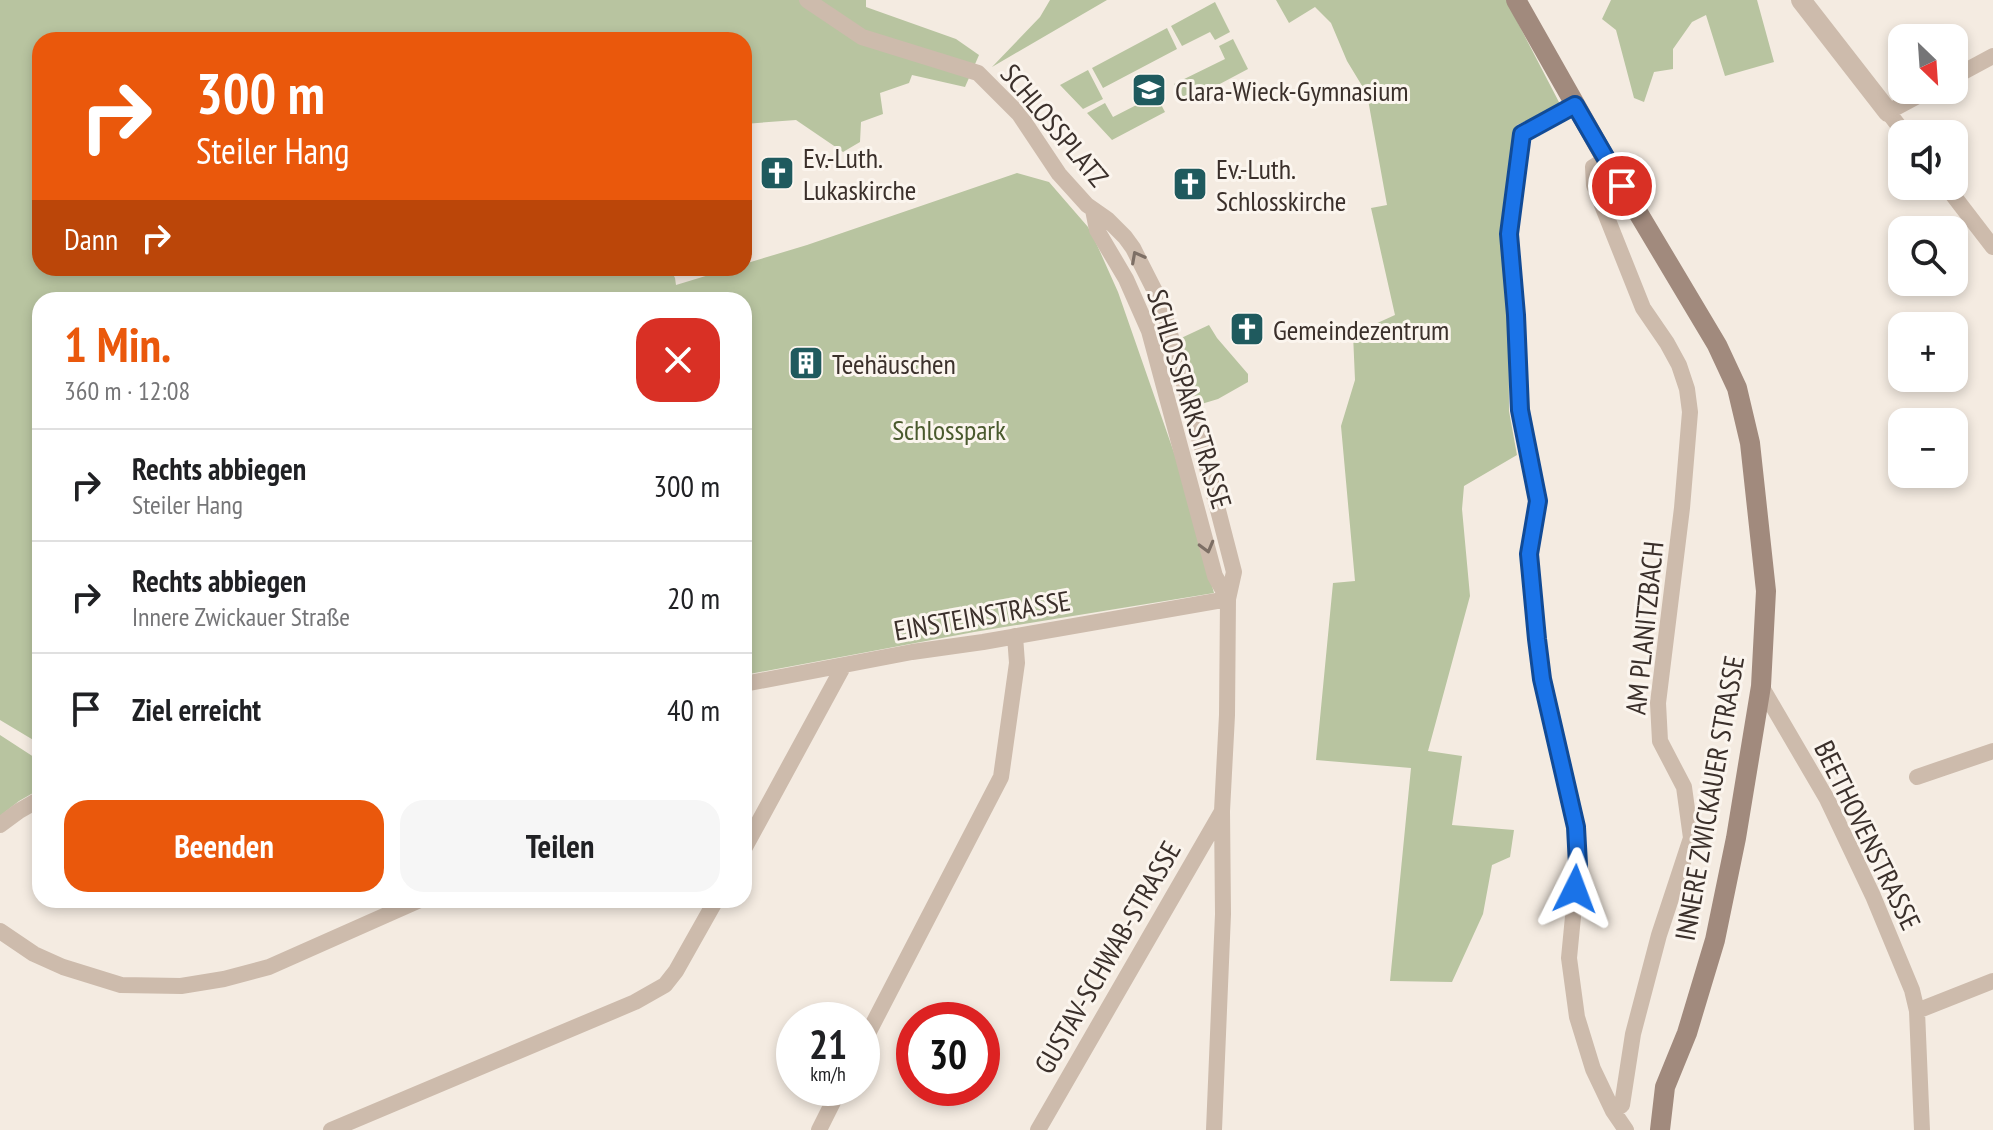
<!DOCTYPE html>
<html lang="de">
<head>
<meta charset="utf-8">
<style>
  :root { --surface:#fff; --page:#f6f6f6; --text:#202124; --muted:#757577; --line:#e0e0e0; --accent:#ea580c }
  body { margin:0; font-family:"PT Sans Narrow",sans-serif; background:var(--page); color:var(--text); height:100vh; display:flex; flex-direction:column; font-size:30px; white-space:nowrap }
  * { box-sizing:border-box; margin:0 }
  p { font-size:26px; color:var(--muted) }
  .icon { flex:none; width:44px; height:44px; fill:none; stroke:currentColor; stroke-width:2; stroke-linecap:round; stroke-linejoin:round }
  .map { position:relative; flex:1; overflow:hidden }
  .details { position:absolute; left:32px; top:292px; width:720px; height:616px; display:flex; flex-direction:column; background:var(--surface); border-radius:24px; box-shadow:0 4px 12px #0003 }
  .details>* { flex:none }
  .banner { position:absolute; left:32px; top:32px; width:720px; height:244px; border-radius:24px; box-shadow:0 4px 12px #0003; background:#ea580c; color:#fff; overflow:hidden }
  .needle { width:52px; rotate:155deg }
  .fabs { position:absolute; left:1888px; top:24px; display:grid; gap:16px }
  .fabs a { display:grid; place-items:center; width:80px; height:80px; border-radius:16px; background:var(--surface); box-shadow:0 4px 12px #0003; font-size:40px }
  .speed { position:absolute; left:776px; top:1002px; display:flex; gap:16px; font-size:40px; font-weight:700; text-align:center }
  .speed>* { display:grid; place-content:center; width:104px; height:104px; border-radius:50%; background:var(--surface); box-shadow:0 4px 12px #0003; line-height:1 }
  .speed small { font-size:20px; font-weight:400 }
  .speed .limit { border:12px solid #d22; background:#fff; color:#111 }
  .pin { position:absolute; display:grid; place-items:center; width:68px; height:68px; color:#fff; margin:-34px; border:4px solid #fff; border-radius:50%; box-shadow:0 2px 8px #0007 }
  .me { position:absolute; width:88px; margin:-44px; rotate:3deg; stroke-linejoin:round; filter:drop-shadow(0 0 6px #0008) }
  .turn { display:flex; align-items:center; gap:28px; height:168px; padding:0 32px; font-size:36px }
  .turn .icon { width:104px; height:104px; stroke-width:2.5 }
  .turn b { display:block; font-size:56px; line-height:68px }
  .then { display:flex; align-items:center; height:76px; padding:0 32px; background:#0003; gap:16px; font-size:30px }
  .round { display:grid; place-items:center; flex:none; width:84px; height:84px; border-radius:24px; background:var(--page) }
  .headline { display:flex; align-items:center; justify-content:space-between; height:136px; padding:0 32px }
  h1 { font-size:48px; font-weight:700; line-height:60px; color:var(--accent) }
  .button { display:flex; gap:16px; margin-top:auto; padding:16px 32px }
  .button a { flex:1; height:92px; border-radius:24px; background:var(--accent); color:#fff; font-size:32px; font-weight:700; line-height:92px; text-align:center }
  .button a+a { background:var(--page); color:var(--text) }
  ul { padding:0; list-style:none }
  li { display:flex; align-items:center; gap:24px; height:112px; padding:0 32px; border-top:2px solid var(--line) }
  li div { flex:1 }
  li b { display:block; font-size:30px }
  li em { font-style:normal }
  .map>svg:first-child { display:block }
  .green { fill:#b8c4a0 }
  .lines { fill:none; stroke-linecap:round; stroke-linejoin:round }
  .minor { stroke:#cdbbac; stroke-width:16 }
  .tertiary { stroke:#cdbbac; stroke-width:20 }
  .secondary { stroke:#a18a7d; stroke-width:20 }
  .oneway { stroke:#7d6f65 }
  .route-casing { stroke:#114b97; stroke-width:20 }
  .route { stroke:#1a73e8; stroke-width:14 }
  .labels { text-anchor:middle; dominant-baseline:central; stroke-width:6; stroke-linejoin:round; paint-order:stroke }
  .poi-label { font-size:28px; fill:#3b302b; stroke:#fbf5ee; text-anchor:start }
  .street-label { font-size:28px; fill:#3b302b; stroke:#fbf5ee }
  .park-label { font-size:28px; fill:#4a5a2e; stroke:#fbf5ee }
</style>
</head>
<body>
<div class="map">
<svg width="1993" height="1130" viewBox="0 0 1993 1130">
  <rect width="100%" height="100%" fill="#f4ebe1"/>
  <!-- green -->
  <path class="green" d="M0 0H866V7L956 39 979 55 965 87 912 75 909 83 880 93 883 114 861 122 860 142 843 152 796 120 744 124V40H40V268H670L675 278 676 285 732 268H744V264L807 245 1017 173 1049 182 1088 227 1097 245 1118 292 1179 467 1214 593 974 632 744 675V300H40V744L0 720Z
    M1050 0H1107L992 67 1040 17Z
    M1276 0H1506L1561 106 1517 125 1514 141 1508 231 1509 411 1517 455 1464 486 1462 509 1470 596 1428 751 1462 756 1452 825 1514 830 1510 857 1492 865 1483 914 1452 982 1390 981 1411 768 1316 760 1333 583 1355 581 1341 426 1355 380 1353 334 1395 315 1371 208 1387 205 1367 94 1347 61 1331 23 1315 7 1289 23Z
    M1611 0H1757L1774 62 1725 76 1706 15 1692 22 1673 49V69L1654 72 1644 102 1634 98 1616 30 1602 19Z
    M1215 2 1230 32 1215 40 1210 32 1182 46 1171 26Z
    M1167 28 1177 49 1103 88 1092 68Z
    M1233 39 1248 69 1184 103 1174 84 1225 59 1219 46Z
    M1088 70 1103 99 1083 109 1060 85Z
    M1156 95 1165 112 1112 140 1087 113 1105 103 1113 117Z
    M1209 325 1217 338 1248 374V382L1218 399 1198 405 1177 340Z
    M0 735 40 761V789L19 801 0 816Z"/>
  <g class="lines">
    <!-- minor -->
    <path class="minor" d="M807 0 862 37 978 73 1019 114 1059 174 1087 205 1107 219 1125 237 1133 248 1162 305 1203 452 1234 572 1228 599 1227 715 1222 811 1223 914 1214 1130
      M1954 77 1993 56
      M1575 105 1522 134 1509 234 1516 315 1520 410 1538 501 1529 554 1537 639 1550 717 1569 791 1576 827 1578 865 1569 958 1577 1017 1593 1069 1613 1111 1626 1130
      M1905 134 1888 112 1929 90
      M1606 159 1593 167 1594 185 1643 308 1667 343 1679 365 1687 389 1690 412 1682 508 1658 703 1660 741 1684 787 1691 838 1659 935 1633 1034 1622 1105 1613 1111
      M1946 186 1993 247
      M1093 210 1097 230 1126 279 1149 331 1215 576 1228 599
      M744 684 912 652 983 642 1228 599
      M1761 686 1827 799 1873 896 1912 990 1917 1011 1922 1130
      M1917 777 1993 751
      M0 825 19 811 40 799
      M744 849 843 667
      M0 931 34 954 63 967 121 985 181 986 224 979 269 967 420 900
      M1917 1011 1993 981
      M862 1045 1001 777 1017 663 1015 636
      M331 1130 635 1002 665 985 676 971 716 900
      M819 1130 840 1088
      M1038 1130 1221 813"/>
    <!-- tertiary -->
    <path class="tertiary" d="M1801 0 1888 112"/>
    <!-- secondary -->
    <path class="secondary" d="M1516 0 1606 159 1717 345 1737 388 1750 443 1766 591 1761 686 1736 838 1715 940 1687 1033 1665 1087 1660 1130"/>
  </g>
  <!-- one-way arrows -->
  <defs><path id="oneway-chevron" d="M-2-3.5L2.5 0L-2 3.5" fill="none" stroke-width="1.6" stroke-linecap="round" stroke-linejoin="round" transform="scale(2)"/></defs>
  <g class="oneway">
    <use href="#oneway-chevron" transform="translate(1137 257) rotate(-118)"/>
    <use href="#oneway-chevron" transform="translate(1207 547) rotate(75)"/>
  </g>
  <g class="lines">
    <!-- route casing -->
    <g class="route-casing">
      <path id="route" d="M1575 889 1578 865 1576 827 1542 679 1537 639 1529 554 1538 501 1520 410 1516 315 1509 234 1522 134 1575 105 1622 186"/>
    </g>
    <!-- route -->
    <use href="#route" class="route"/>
  </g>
  <!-- icons -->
  <defs>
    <g id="school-square" transform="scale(1.8)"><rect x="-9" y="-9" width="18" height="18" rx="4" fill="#1f5a5e" stroke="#fbf5ee"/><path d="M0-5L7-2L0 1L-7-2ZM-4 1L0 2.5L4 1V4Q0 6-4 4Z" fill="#fff"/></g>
    <g id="church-square" transform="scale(1.8)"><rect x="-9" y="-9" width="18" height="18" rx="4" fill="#1f5a5e" stroke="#fbf5ee"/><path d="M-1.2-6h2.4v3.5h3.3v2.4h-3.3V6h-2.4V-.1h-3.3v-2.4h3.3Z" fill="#fff"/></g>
    <g id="building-square" transform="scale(1.8)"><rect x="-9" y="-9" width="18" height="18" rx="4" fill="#1f5a5e" stroke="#fbf5ee"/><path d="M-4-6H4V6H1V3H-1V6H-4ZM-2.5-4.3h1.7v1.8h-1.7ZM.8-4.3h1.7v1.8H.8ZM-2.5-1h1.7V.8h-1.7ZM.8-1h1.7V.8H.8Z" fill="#fff"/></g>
  </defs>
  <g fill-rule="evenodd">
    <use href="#school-square" x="1149" y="90"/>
    <use href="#church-square" x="777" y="173"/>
    <use href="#church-square" x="1190" y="184"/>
    <use href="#church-square" x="1247" y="329"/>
    <use href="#building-square" x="806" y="363"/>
  </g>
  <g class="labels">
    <!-- poi labels -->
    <g class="poi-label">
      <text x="1175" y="90">Clara-Wieck-Gymnasium</text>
      <text x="803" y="157">Ev.-Luth.<tspan x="803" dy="32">Lukaskirche</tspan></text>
      <text x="1216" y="168">Ev.-Luth.<tspan x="1216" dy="32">Schlosskirche</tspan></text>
      <text x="1273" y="329">Gemeindezentrum</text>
      <text x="832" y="363">Teehäuschen</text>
    </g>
    <!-- street labels -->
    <g class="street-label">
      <text transform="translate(1055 125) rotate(50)">SCHLOSSPLATZ</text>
      <text transform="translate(1190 399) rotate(73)">SCHLOSSPARKSTRASSE</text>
      <text transform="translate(982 615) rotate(-10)">EINSTEINSTRASSE</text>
      <text transform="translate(1644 628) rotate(-84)">AM PLANITZBACH</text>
      <text transform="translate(1709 798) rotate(-80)">INNERE ZWICKAUER STRASSE</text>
      <text transform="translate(1868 835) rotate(64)">BEETHOVENSTRASSE</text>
      <text transform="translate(1107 957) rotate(-60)">GUSTAV-SCHWAB-STRASSE</text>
    </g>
    <!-- park labels -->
    <g class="park-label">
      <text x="949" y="429">Schlosspark</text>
    </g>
  </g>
</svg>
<div class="fabs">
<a><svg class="needle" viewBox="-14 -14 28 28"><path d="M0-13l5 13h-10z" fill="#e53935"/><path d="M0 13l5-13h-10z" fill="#757577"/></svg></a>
<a><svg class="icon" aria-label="sound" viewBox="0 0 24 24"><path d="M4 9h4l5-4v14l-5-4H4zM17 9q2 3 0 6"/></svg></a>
<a><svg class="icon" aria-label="search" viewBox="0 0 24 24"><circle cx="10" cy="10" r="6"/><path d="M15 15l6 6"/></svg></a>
<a>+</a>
<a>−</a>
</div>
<div class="speed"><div>21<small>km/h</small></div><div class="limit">30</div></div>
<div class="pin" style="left:1622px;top:186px;background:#d93025"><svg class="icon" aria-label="arrive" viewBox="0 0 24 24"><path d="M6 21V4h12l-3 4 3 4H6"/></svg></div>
<svg class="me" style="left:1575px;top:889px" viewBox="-20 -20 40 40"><path d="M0-17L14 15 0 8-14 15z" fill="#1a73e8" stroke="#fff" stroke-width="4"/></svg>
<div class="banner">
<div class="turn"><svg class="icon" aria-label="right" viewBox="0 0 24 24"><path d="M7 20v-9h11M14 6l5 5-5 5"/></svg><div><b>300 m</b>Steiler Hang</div></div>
<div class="then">Dann<svg class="icon" aria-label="right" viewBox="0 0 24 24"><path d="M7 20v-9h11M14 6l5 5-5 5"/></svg></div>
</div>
<section class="details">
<div class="headline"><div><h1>1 Min.</h1><p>360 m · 12:08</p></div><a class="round" style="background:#d93025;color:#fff"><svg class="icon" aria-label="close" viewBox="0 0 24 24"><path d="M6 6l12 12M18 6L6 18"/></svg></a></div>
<ul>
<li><svg class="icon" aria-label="right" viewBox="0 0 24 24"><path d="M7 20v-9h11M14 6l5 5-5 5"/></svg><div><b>Rechts abbiegen</b><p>Steiler Hang</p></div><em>300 m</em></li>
<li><svg class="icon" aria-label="right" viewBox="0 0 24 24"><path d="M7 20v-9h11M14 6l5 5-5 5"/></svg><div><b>Rechts abbiegen</b><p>Innere Zwickauer Straße</p></div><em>20 m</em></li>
<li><svg class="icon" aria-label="arrive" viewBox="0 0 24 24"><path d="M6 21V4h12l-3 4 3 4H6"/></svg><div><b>Ziel erreicht</b></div><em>40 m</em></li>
</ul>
<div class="button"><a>Beenden</a><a>Teilen</a></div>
</section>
</div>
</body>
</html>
